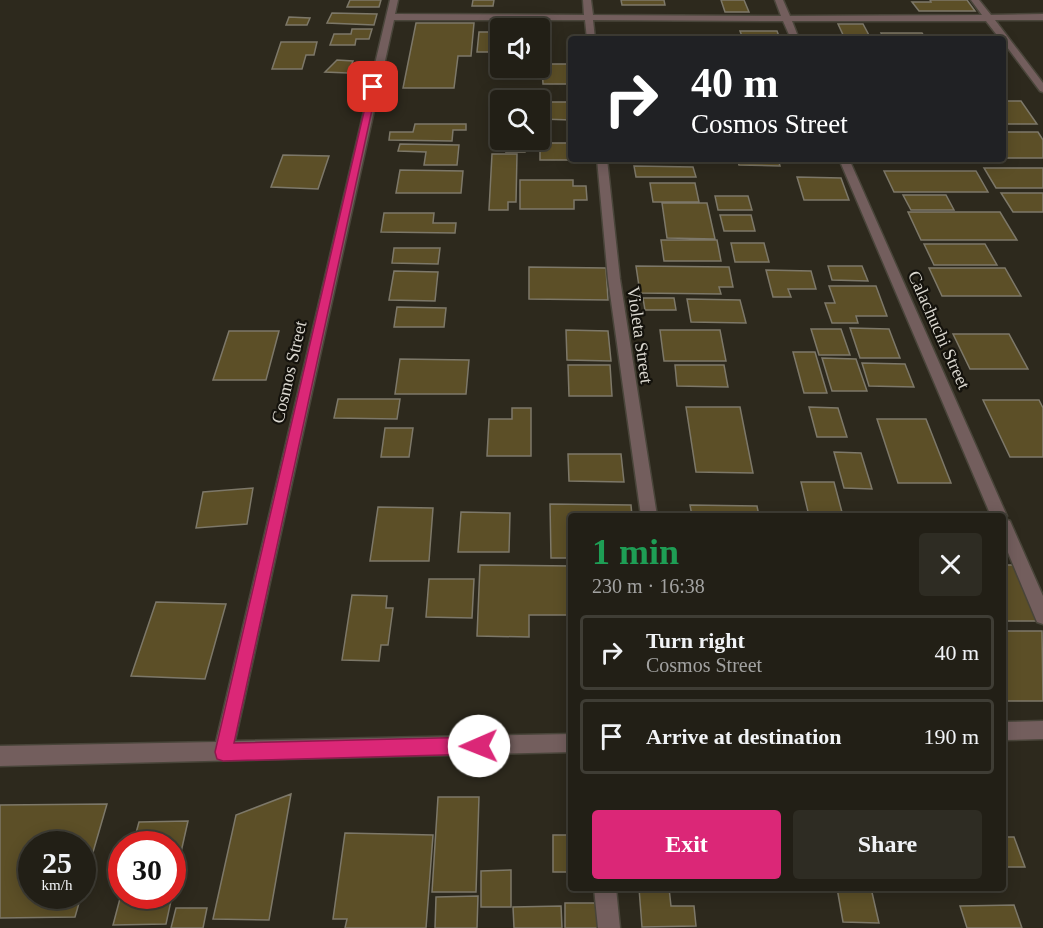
<!DOCTYPE html>
<html lang="en">
<head>
<meta charset="utf-8">
<style>
  :root { --surface:#221f16; --page:#2e2c23; --text:#f1f3f6; --muted:#a2a2a1; --line:#3f3d35; --accent:#db2777 }
  body { margin:0; font-family:"Times New Roman",serif; background:var(--page); color:var(--text); height:100vh; display:flex; flex-direction:column; font-size:22px; white-space:nowrap }
  * { box-sizing:border-box; margin:0 }
  p { font-size:20px; color:var(--muted) }
  .icon { flex:none; width:33px; height:33px; fill:none; stroke:currentColor; stroke-width:2; stroke-linecap:round; stroke-linejoin:round }
  .map { position:relative; flex:1; overflow:hidden }
  .panel { position:absolute; left:568px; top:513px; width:438px; height:378px; display:flex; flex-direction:column; background:var(--surface); border-radius:6px; box-shadow:0 3px 15px #0003,0 0 0 2px var(--line) }
  .panel>* { flex:none }
  .banner { position:absolute; left:568px; top:36px; width:438px; height:126px; border-radius:6px; box-shadow:0 3px 15px #0003,0 0 0 2px var(--line); background:#202124; color:#fff; overflow:hidden }
  .buttons { position:absolute; left:490px; top:18px; display:grid; gap:12px }
  .buttons a { display:grid; place-items:center; width:60px; height:60px; border-radius:6px; background:var(--surface); box-shadow:0 3px 15px #0003,0 0 0 2px var(--line); font-size:30px }
  .speed { position:absolute; left:18px; top:831px; display:flex; gap:12px; font-size:30px; font-weight:700; text-align:center }
  .speed>* { display:grid; place-content:center; width:78px; height:78px; border-radius:50%; background:var(--surface); box-shadow:0 3px 15px #0003,0 0 0 2px var(--line); line-height:1 }
  .speed small { font-size:15px; font-weight:400 }
  .speed .limit { border:9px solid #d22; background:#fff; color:#111 }
  .pin { position:absolute; display:grid; place-items:center; width:51px; height:51px; color:#fff; margin:-26px; border-radius:12px; box-shadow:0 3px 9px #0006 }
  .me { position:absolute; width:66px; margin:-33px; rotate:269deg; stroke-linejoin:round; filter:drop-shadow(0 0 4px #0008) }
  .turn { display:flex; align-items:center; gap:21px; height:126px; padding:0 24px; font-size:27px }
  .turn .icon { width:78px; height:78px; stroke-width:2.5 }
  .turn b { display:block; font-size:42px; line-height:51px }
  .round { display:grid; place-items:center; flex:none; width:63px; height:63px; border-radius:6px; background:var(--page) }
  .headline { display:flex; align-items:center; justify-content:space-between; height:102px; padding:0 24px }
  h1 { font-size:36px; font-weight:700; line-height:45px; color:#1e9e55 }
  .cta { display:flex; gap:12px; margin-top:auto; padding:12px 24px }
  .cta a { flex:1; height:69px; border-radius:6px; background:var(--accent); color:#fff; font-size:24px; font-weight:700; line-height:69px; text-align:center }
  .cta a+a { background:var(--page); color:var(--text) }
  ul { padding:0; list-style:none }
  li { display:flex; align-items:center; gap:18px; height:75px; margin:0 12px 9px; padding:0 12px; border:3px solid var(--line); border-radius:6px }
  li div { flex:1 }
  li b { display:block; font-size:22px }
  li em { font-style:normal }
  .map>svg:first-child { display:block }
  .building { fill:#5c4f27; stroke:#7d7869; stroke-width:1.5 }
  .lines { fill:none; stroke-linecap:round; stroke-linejoin:round }
  .minor-casing { stroke:#49453a; stroke-width:3 }
  .minor { fill:#735e5d; fill-rule:evenodd }
  .route { fill:#db2777; stroke:#8e194d; stroke-width:1.5 }
  .labels { text-anchor:middle; dominant-baseline:central; stroke-width:4.5; stroke-linejoin:round; paint-order:stroke }
  .street-label { font-size:18px; fill:#dbd8d0; stroke:#14120c }
</style>
</head>
<body>
<div class="map">
<svg width="1043" height="928" viewBox="0 0 1043 928">
  <rect width="100%" height="100%" fill="#2d291d"/>
  <!-- building -->
  <path class="building" d="M350 0H381L379 7H347Z
    M473 0H494L493 6H472Z
    M621 0H664L665 5H622Z
    M721 0H744L749 12H725Z
    M930 0H967L975 11H919L912 2H931Z
    M332 13 377 14 374 25 327 23Z
    M289 17 310 18 307 25H286Z
    M416 23H474L471 56H458L454 88H403Z
    M838 24H863L871 39H845Z
    M352 29H372L369 39H356L355 45H330L334 34H351Z
    M740 31H777L780 39H743Z
    M479 32H501V40H494V52H477Z
    M881 33H922L926 39H884Z
    M635 35 670 36V39H636Z
    M281 42H317L314 55H306L302 69H272Z
    M337 60 353 61 348 73 325 72Z
    M542 64H572V84H543Z
    M501 68H529V74H501Z
    M1004 101H1021L1037 124H1004Z
    M540 102H572V120L540 119Z
    M415 124H466V130H453L452 141 389 140 390 132H413Z
    M493 126H501V140H526L525 152H506L507 147H492Z
    M1004 132H1038L1043 140V158H1004Z
    M540 143H572V159L588 160H540Z
    M400 144 459 145 457 165H424L426 152 398 151Z
    M492 154H517L516 202H508V210H489Z
    M283 155 329 156 318 189 271 187Z
    M737 159H778L780 166 739 165Z
    M634 166 693 167 696 177H636Z
    M984 168H1043V188H996Z
    M400 170 463 171 461 193H396Z
    M884 171H976L988 192H894Z
    M797 177 841 178 849 200H804Z
    M520 180H573V186H586L587 200H574V209H520Z
    M650 183H695L699 202H653Z
    M1001 193H1043V212H1013Z
    M903 195H946L954 210H911Z
    M715 196H748L752 210H718Z
    M662 203H707L715 239 667 238Z
    M908 212H1000L1017 240H921Z
    M384 213H434L433 223H456L455 233 381 232Z
    M720 215H751L755 231H724Z
    M661 240H717L721 261H664Z
    M731 243H764L769 262H735Z
    M924 244H985L997 265H934Z
    M394 248H440L438 264 392 263Z
    M636 266 729 267 733 287H719L721 294 640 293Z
    M828 266H862L868 281 832 280Z
    M529 267 606 268 608 300 529 299Z
    M929 268H1005L1021 296H942Z
    M766 270 811 271 816 289H788L791 297H773Z
    M394 271 438 272 435 301 389 300Z
    M829 286H876L887 316H856L858 323H832L825 303H835Z
    M643 298H674L676 310H645Z
    M687 299 740 300 746 323 691 322Z
    M397 307 446 308 444 327H394Z
    M850 328 889 329 900 358H860Z
    M811 329H841L850 355H819Z
    M566 330 608 331 611 361 567 360Z
    M660 330H720L726 361H664Z
    M229 331H279L266 380H213Z
    M953 334H1009L1028 369H970Z
    M793 352H815L827 393H804Z
    M822 358 856 359 867 391H832Z
    M400 359 469 360 466 394H395Z
    M862 363 905 364 914 387 869 386Z
    M568 365H610L612 396H569Z
    M675 365H724L728 387 677 386Z
    M338 399H400L397 419 334 418Z
    M983 400H1039L1043 408V457H1010Z
    M686 407H740L753 473 696 472Z
    M809 407 838 408 847 437H817Z
    M512 408H531V456H487L489 419H512Z
    M877 419H926L951 483H898Z
    M385 428H413L409 457H381Z
    M834 452 861 453 872 489 844 488Z
    M568 454H621L624 482 569 481Z
    M801 482H834L843 516H809Z
    M253 488 247 524 196 528 203 492Z
    M550 504 631 505 632 516H572V558H551Z
    M690 505 757 506 759 516H692Z
    M378 507 433 508 429 561H370Z
    M461 512 510 513 509 552H458Z
    M480 565 572 566V615H529V637L477 636Z
    M1004 565H1013L1037 621H1004Z
    M429 579H474L472 618 426 617Z
    M352 595 387 596 386 608H393L388 645H381L379 661 342 660Z
    M156 602 226 604 205 679 131 676Z
    M1004 631H1042L1043 701H1004Z
    M291 794 269 920 213 919 236 815Z
    M438 797H479L476 892H432Z
    M107 804 82 890V844H32V896H81L75 917 0 918V805Z
    M188 821 172 892V844H133L139 822Z
    M345 833 433 835 426 928H345L347 919H333Z
    M553 835H572V872H553Z
    M1004 837H1014L1025 867H1004Z
    M511 870V907H481V871Z
    M639 888H669L671 906H694L696 926 642 927Z
    M837 888H871L879 923 843 922Z
    M122 891V896H172L166 924 113 925Z
    M478 896 477 928H435L436 897Z
    M565 903H598L600 928H565Z
    M1014 905 1022 928H967L960 906Z
    M561 906 562 928H514L513 907Z
    M176 908H207L203 928H171Z"/>
  <g class="lines">
    <!-- minor casing -->
    <g class="minor-casing">
      <path id="minor" d="M390 0H398L395 14 584 15 583 0H591L593 15 781 16 775 0H783L790 16 982 15 971 0H979L991 15 1043 14V20H995L1043 83V92L1040 91 1004 43V39H1000L986 21H792L799 39H791L783 21 593 20 595 39H587L585 20H394L235 741 572 734V752L0 766V746L216 742Z
        M597 159H607L620 279 657 516H641L608 279Z
        M839 159H849L1007 516 1005 519 1010 521 1043 596V624L1037 622 1004 543V516H991Z
        M1043 721V739L1004 740V722Z
        M594 888H616L620 928H598Z"/>
    </g>
    <!-- minor -->
    <use href="#minor" class="minor"/>
  </g>
  <!-- route -->
  <path class="route" d="M370 86 377 87 234 743 479 737 485 739 487 746 485 752 479 754 223 761 217 759 215 752Z"/>
  <g class="labels">
    <!-- street labels -->
    <g class="street-label">
      <text transform="translate(939 330) rotate(66)">Calachuchi Street</text>
      <text transform="translate(640 335) rotate(82)">Violeta Street</text>
      <text transform="translate(289 372) rotate(-77)">Cosmos Street</text>
    </g>
  </g>
</svg>
<div class="buttons">
<a><svg class="icon" aria-label="sound" viewBox="0 0 24 24"><path d="M4 9h4l5-4v14l-5-4H4zM17 9q2 3 0 6"/></svg></a>
<a><svg class="icon" aria-label="search" viewBox="0 0 24 24"><circle cx="10" cy="10" r="6"/><path d="M15 15l6 6"/></svg></a>
</div>
<div class="speed"><div>25<small>km/h</small></div><div class="limit">30</div></div>
<div class="pin" style="left:373px;top:87px;background:#d93025"><svg class="icon" aria-label="arrive" viewBox="0 0 24 24"><path d="M6 21V4h12l-3 4 3 4H6"/></svg></div>
<svg class="me" style="left:479px;top:746px" viewBox="-20 -20 40 40"><circle r="19" fill="#fff"/><path d="M0-13L10 11 0 6-10 11z" fill="#db2777"/></svg>
<div class="banner">
<div class="turn"><svg class="icon" aria-label="right" viewBox="0 0 24 24"><path d="M7 20v-9h11M14 6l5 5-5 5"/></svg><div><b>40 m</b>Cosmos Street</div></div>
</div>
<section class="panel">
<div class="headline"><div><h1>1 min</h1><p>230 m · 16:38</p></div><a class="round"><svg class="icon" aria-label="close" viewBox="0 0 24 24"><path d="M6 6l12 12M18 6L6 18"/></svg></a></div>
<ul>
<li><svg class="icon" aria-label="right" viewBox="0 0 24 24"><path d="M7 20v-9h11M14 6l5 5-5 5"/></svg><div><b>Turn right</b><p>Cosmos Street</p></div><em>40 m</em></li>
<li><svg class="icon" aria-label="arrive" viewBox="0 0 24 24"><path d="M6 21V4h12l-3 4 3 4H6"/></svg><div><b>Arrive at destination</b></div><em>190 m</em></li>
</ul>
<div class="cta"><a>Exit</a><a>Share</a></div>
</section>
</div>
</body>
</html>
